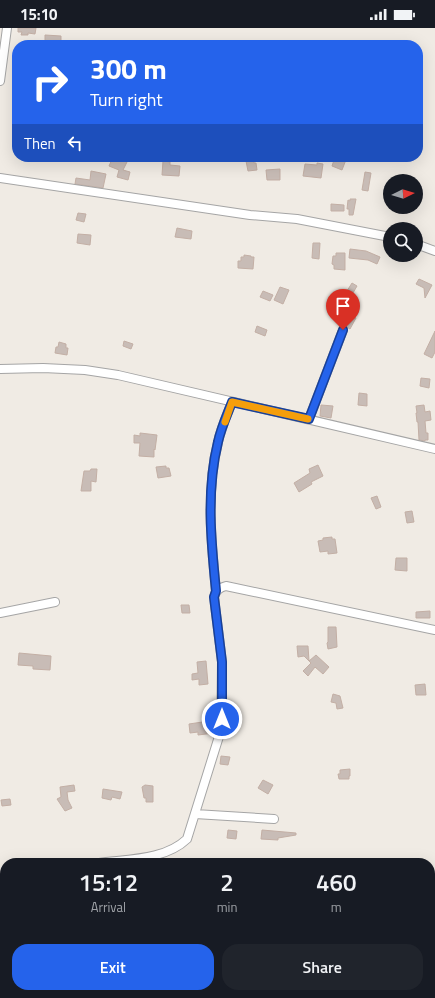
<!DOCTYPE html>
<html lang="en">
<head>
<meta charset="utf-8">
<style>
  :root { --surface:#171b24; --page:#20242c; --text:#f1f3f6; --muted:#9ea1a6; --accent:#2563eb }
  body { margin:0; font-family:"Titillium Web",sans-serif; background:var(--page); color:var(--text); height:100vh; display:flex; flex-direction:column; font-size:15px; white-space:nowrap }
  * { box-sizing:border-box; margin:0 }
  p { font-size:13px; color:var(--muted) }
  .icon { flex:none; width:22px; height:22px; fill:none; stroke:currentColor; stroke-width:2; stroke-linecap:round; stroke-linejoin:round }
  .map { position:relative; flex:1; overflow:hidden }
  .side { position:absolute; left:0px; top:830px; width:435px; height:140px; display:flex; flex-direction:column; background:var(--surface); border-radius:16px 16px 0 0; box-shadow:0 4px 16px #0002 }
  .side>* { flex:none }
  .guide { position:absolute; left:12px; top:12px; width:411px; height:122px; border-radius:16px; box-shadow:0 4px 16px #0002; background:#2563eb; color:#fff; overflow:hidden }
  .needle { width:26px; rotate:85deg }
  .controls { position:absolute; left:383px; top:146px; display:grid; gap:8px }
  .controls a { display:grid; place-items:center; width:40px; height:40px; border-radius:50%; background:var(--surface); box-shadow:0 4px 16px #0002; font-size:20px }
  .pin { position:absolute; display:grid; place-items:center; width:34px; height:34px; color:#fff; margin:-41px -17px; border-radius:50% 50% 50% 0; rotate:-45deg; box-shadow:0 0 4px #0007 }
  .pin .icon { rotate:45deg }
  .me { position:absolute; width:44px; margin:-22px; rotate:0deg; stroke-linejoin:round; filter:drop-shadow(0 0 3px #0008) }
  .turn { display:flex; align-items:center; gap:14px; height:84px; padding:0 12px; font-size:18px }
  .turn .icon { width:52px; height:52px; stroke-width:2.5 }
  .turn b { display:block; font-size:28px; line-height:34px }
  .then { display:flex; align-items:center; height:38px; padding:0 12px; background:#0003; gap:8px; font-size:15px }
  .eta { display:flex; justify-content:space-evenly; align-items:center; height:68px; text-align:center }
  .eta b { font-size:24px; font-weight:600; line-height:28px }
  .cta { display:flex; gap:8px; margin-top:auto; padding:8px 12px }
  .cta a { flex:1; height:46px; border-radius:16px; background:var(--accent); color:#fff; font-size:16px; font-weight:600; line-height:46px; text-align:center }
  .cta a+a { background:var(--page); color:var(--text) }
  .status { display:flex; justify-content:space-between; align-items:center; height:28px; padding:0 20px; background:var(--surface); direction:ltr }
  .status svg { height:11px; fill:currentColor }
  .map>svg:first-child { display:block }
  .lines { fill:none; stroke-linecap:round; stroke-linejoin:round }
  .river { stroke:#a0dae2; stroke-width:13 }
  .building { fill:#c8bcb6; stroke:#c3afa5 }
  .minor-casing { stroke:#a5a5a5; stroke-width:10 }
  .minor { stroke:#fff; stroke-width:8 }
  .route-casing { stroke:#184099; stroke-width:10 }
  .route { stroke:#2563eb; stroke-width:7 }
  .slow { stroke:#f59e0b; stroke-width:7 }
</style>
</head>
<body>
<div class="status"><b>15:10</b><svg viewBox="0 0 49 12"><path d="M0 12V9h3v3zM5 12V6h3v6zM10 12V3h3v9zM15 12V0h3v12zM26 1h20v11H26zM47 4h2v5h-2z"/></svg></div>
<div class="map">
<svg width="435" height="970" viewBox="0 0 435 970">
  <rect width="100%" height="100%" fill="#f0ebe4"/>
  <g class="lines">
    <!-- river -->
    <path class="river" d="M430 909 435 911
      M334 970 336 965"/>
  </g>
  <!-- building -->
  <path class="building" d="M18 0H36L35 6 28 5V7H21L22 4H18Z
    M45 7 61 8V17H45Z
    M113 129H122L121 131 127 134 123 142 130 144 128 152 117 149 119 142 109 138Z
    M335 129H347L342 142 332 138Z
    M254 132V135H256L257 142 248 143 246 133Z
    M163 133 170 134V137L180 138 179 148 162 147Z
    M317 135 323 136 321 150 303 148 305 136 317 137Z
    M280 141V152H267L266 142Z
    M91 143 106 146 103 160 75 156 76 150 90 152Z
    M365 144 371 145 368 163 362 162Z
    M350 171H356L353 187H349V181H347L348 172 350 173Z
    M331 176 344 177V183H331Z
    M78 185 86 186 84 194 76 192Z
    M177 200 192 203 191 211 175 209Z
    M78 206 91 207 90 217 77 215Z
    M313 215H320L319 231 312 230Z
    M350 221 366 223 380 229 377 236 368 232 349 230Z
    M336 225H345V242L334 241V237L332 236 333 228H336Z
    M244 227 251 228V229H254L253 241 238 240V233H241V229H244Z
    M419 251 432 257 425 270 424 260 416 256Z
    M352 255 357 258 350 270 345 266Z
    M280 259 289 262 283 276 274 272Z
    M263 263 273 267 270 273 260 269Z
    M346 285 356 290 350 301 340 295Z
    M257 298 267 302 265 308 255 304Z
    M435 303V324L432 330 424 326Z
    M124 313 133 316 131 321 123 318Z
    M59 314 66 316V320H68L67 327 55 325 56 319H58Z
    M421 350 430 351 429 360 420 358Z
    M359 365 367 366V378L358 377Z
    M321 377 333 378 331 390 320 388Z
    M424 377 425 384 430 383 431 392 425 393 426 405H428V412H425V413L419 412 418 394H417L416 385H417L416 378Z
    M140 405 157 407 155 422 154 421V429L139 428 140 415H134V407L140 408Z
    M318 437 323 448 311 454 312 456 299 464 294 455 310 445 309 441Z
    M166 438V440H169L171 448 158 450 156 439Z
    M91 441H97L96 454 91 453V463H81L84 443H90Z
    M377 468 381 479 376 481 371 470Z
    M412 483 414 494 407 495 405 484Z
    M332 509V511H335L337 525 328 526V523L320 524 318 513 323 512V510Z
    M396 530H407V543L395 542Z
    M181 577H189L190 585H182Z
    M430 583V590H416V584Z
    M328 599H336L337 619 328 621 327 615 328 614Z
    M297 618H308L309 633 304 628 298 629Z
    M19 625 51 628 50 642 33 641V638L18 637Z
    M316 627 329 639 323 646 315 639 308 648 303 643 311 635 309 633Z
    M206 633 208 656 199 657V651L192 652V646L198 645 197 634Z
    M425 656 426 667H416L415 657Z
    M333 666 340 668 343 680 337 681 336 675 331 674Z
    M209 693V695L216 694 214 705 198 707V704L190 705 189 696Z
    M221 728 230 729 228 737 220 736Z
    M350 741V748H349V751H339L338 746H340V742Z
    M263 752 273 757 268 766 258 760Z
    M74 757 75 763 67 764 68 772 72 780 65 783 57 771 61 769 60 759Z
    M145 757 153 758V774H146V770H144L142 759Z
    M103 761 122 764 120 771 112 769 111 772 102 770Z
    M10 771 11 777 2 778 1 772Z
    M228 802 237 803 236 811 227 810Z
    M262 802 296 805V807L278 810V812L261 811Z"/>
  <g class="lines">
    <!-- minor casing -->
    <g class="minor-casing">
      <path id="minor" d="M0 53 7 0
        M0 150 250 187 297 191 390 209
        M416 216 435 223
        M0 341 43 340 85 342 118 347 435 421
        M309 391 343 302
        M216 563C211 513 206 463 218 414 221 400 227 387 232 374
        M0 585 55 574
        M195 786 274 791
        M99 835C129 831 165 832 187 811L221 702 222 634 214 569C216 562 219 560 226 558L435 602
        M0 856 5 854"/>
    </g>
    <!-- minor -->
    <use href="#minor" class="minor"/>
  </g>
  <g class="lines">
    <!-- route casing -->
    <g class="route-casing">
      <path id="route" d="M222 691V634L214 569 216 563C211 513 206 463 218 414 221 400 227 387 232 374L309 391 343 302"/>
    </g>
    <!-- route -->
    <use href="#route" class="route"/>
    <!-- slow -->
    <path class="slow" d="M225 394 232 374 308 391"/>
  </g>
</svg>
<div class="controls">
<a><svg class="needle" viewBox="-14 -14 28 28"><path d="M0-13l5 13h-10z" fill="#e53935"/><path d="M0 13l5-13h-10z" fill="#9ea1a6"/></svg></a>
<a><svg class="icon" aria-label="search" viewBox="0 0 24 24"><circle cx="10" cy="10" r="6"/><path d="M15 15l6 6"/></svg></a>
</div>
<div class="pin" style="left:343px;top:302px;background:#d93025"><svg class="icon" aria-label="arrive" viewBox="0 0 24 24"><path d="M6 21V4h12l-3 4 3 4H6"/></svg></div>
<svg class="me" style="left:222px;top:691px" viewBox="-20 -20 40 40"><circle r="17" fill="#2563eb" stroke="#fff" stroke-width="3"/><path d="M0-11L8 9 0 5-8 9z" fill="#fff"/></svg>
<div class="guide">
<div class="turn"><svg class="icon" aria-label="right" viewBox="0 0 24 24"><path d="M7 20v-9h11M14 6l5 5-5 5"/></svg><div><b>300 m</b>Turn right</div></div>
<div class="then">Then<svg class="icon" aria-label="left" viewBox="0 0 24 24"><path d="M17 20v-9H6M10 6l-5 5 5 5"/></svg></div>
</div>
<section class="side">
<div class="eta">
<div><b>15:12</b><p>Arrival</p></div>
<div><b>2</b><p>min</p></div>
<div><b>460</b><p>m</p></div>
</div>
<div class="cta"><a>Exit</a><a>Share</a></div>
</section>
</div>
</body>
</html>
